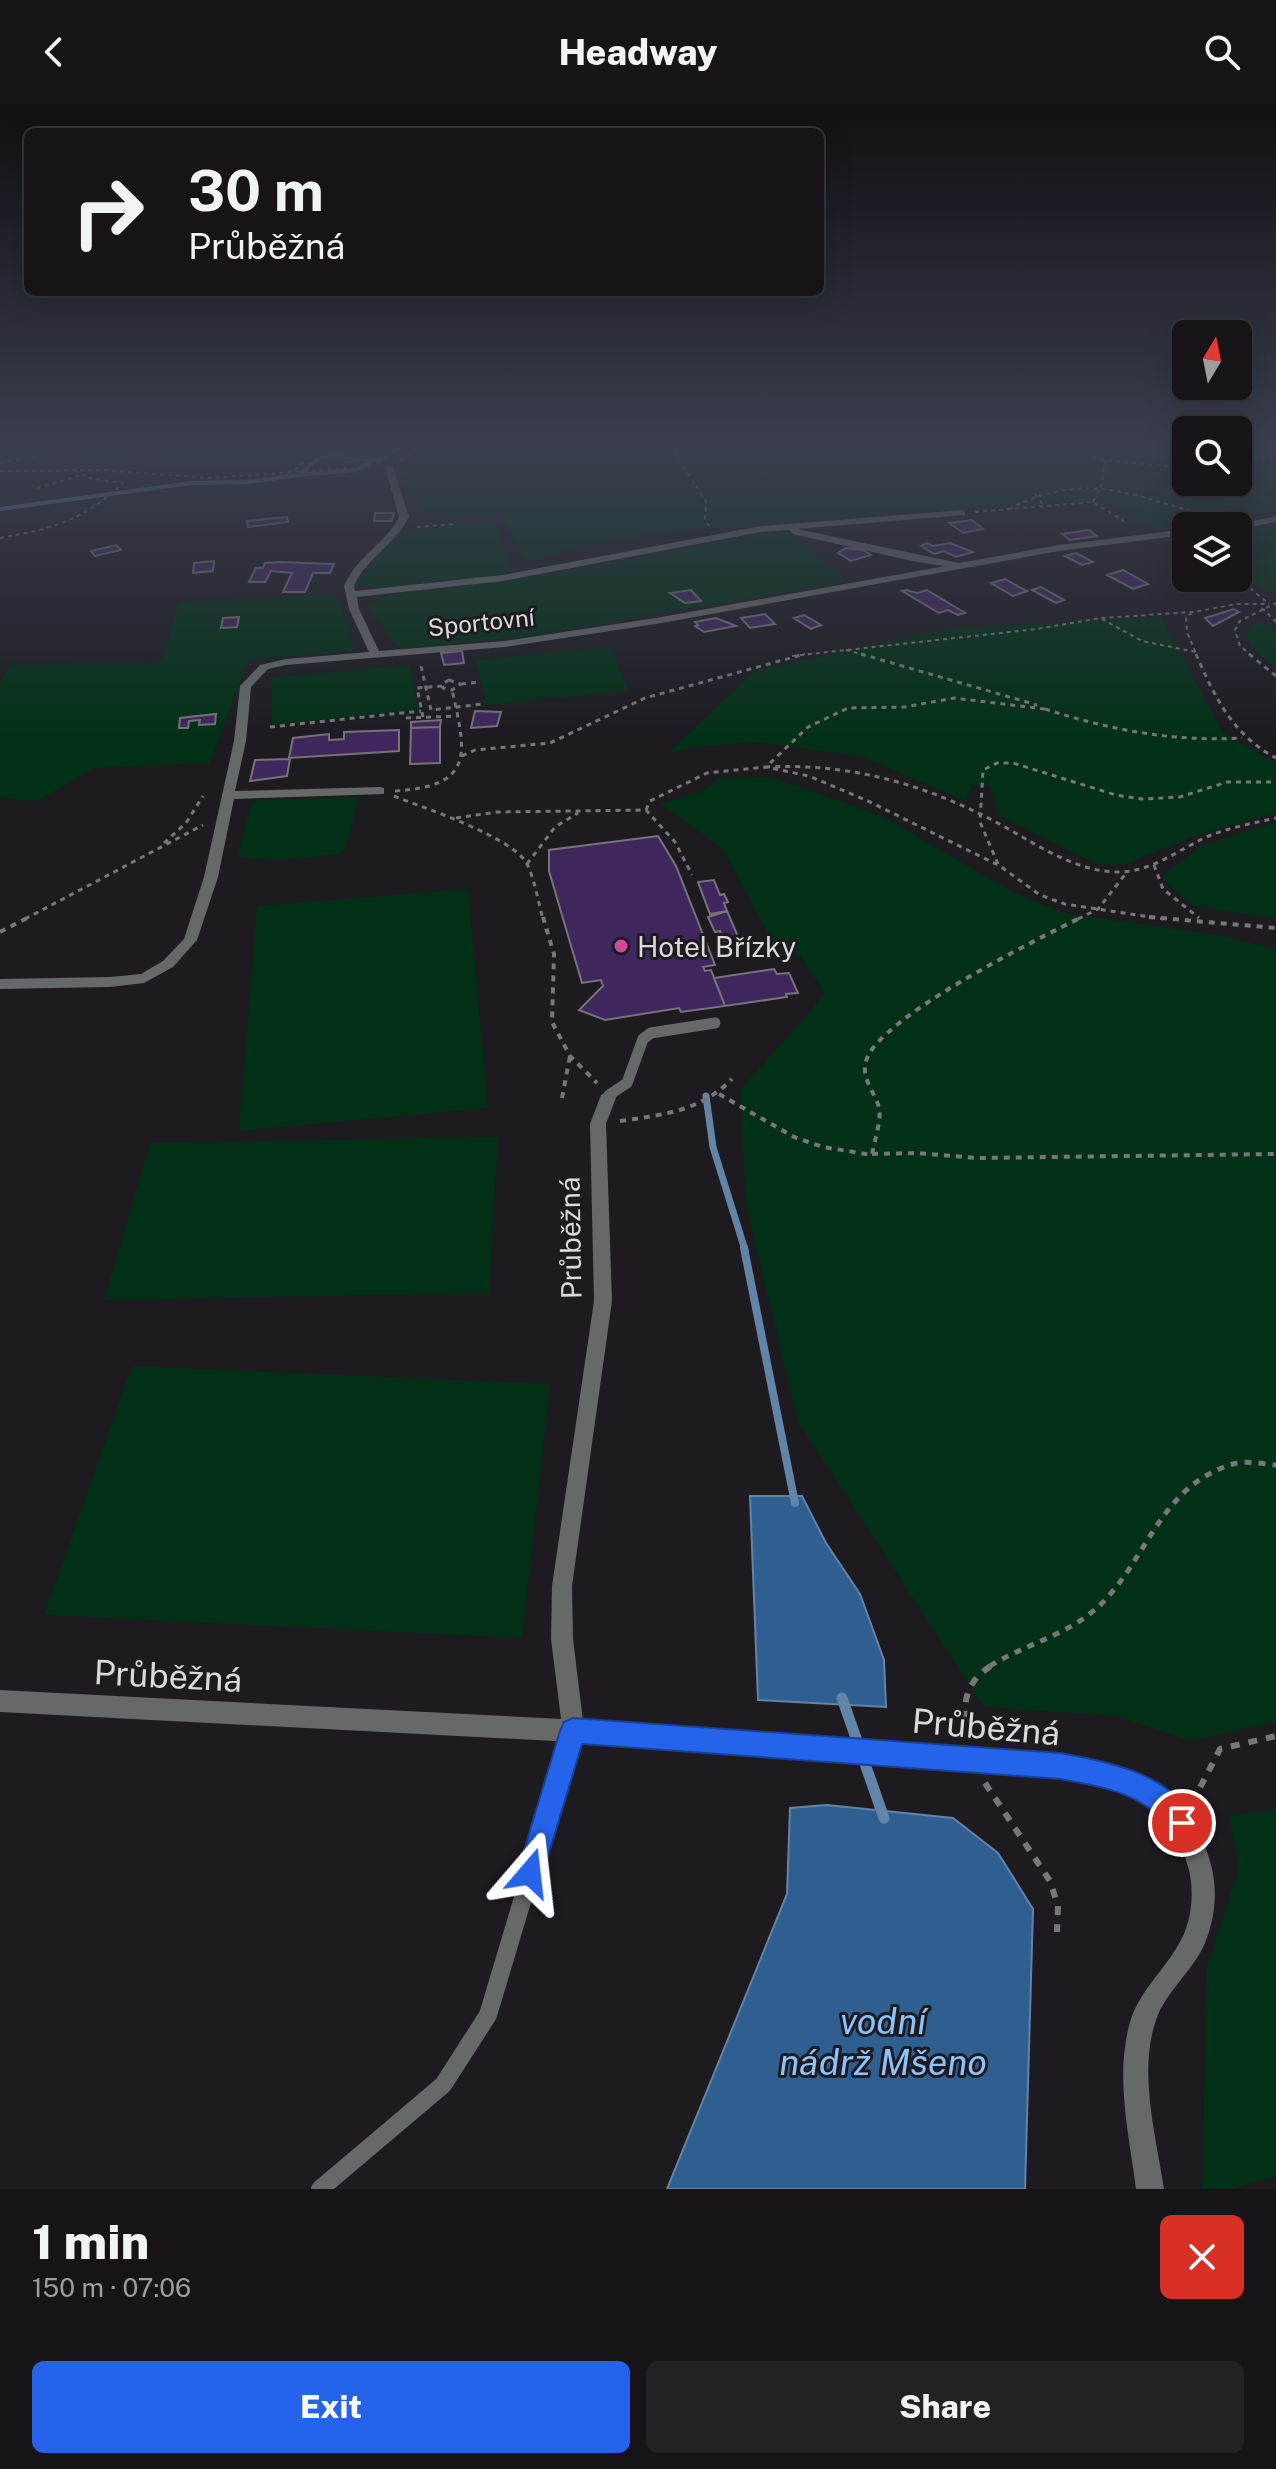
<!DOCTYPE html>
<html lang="en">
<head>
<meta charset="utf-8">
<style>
  :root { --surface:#161418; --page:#232125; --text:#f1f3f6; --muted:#9e9ea2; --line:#353337; --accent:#2563eb }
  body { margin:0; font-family:"Public Sans",sans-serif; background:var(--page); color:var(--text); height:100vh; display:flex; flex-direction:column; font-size:30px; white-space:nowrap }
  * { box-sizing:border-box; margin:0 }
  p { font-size:26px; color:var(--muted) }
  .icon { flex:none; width:44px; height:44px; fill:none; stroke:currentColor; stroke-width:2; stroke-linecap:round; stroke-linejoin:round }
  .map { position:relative; height:2085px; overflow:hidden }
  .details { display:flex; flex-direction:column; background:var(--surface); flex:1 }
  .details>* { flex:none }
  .top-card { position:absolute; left:24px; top:24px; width:800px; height:168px; border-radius:12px; box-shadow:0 8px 32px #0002,0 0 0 2px var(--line); background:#161418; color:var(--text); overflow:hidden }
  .needle { width:52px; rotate:10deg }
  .fabs { position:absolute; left:1172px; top:216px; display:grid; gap:16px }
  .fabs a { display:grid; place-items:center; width:80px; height:80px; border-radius:12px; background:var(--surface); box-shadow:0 8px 32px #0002,0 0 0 2px var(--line); font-size:40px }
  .pin { position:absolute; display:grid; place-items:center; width:68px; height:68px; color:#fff; margin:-34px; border:4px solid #fff; border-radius:50%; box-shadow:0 2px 8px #0007 }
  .me { position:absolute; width:88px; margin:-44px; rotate:17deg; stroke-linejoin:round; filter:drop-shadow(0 0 6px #0008) }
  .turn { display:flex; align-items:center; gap:28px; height:168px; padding:0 32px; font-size:36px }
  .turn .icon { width:104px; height:104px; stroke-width:2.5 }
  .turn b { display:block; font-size:56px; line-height:68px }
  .round { display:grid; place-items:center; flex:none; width:84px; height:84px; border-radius:12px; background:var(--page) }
  .head { display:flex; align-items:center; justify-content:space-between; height:136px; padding:0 32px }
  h1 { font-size:48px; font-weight:800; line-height:60px }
  .primary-button { display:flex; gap:16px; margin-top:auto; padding:16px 32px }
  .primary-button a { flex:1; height:92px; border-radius:12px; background:var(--accent); color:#fff; font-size:32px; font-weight:800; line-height:92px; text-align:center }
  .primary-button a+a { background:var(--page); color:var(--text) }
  header { display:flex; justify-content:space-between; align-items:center; height:104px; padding:0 32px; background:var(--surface); font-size:36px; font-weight:800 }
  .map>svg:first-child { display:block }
  .green { fill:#023016 }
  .water { fill:#2f5f90; stroke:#6284a7; stroke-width:2 }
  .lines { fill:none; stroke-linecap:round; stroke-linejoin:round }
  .stream-far3 { stroke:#6284a7; stroke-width:4 }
  .stream-far2 { stroke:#6284a7; stroke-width:7 }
  .stream-far1 { stroke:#6284a7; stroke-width:8 }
  .stream { stroke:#6284a7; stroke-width:11 }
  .building { fill:#3f275d; stroke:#76747a; stroke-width:2 }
  .path-far4 { stroke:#78777b; stroke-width:2; stroke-dasharray:4 4; stroke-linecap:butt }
  .path-far3 { stroke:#78777b; stroke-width:3; stroke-dasharray:5 5; stroke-linecap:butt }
  .path-far2 { stroke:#78777b; stroke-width:4; stroke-dasharray:6 6; stroke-linecap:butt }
  .path-far1 { stroke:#78777b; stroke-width:5; stroke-dasharray:7 7; stroke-linecap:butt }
  .path { stroke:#78777b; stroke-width:6; stroke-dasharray:9 9; stroke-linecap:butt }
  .service-far1 { stroke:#666968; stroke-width:11 }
  .service { stroke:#666968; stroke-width:18 }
  .minor { fill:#666968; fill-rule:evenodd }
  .route { fill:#2563eb; stroke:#184099; stroke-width:2 }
  .hotel-dot { fill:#d1479c; stroke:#1d1b20; stroke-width:3 }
  .labels { text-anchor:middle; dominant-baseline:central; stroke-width:6; stroke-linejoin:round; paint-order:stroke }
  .far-street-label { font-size:24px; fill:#dad9dc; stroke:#1d1b20 }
  .poi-label { font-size:28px; fill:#dad9dc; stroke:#1d1b20; text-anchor:start }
  .street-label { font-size:28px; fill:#dad9dc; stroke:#1d1b20 }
  .near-street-label { font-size:34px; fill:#dad9dc; stroke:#1d1b20 }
  .near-water-label { font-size:36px; font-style:italic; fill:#8dc3fd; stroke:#1d1b20 }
</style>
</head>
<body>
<header><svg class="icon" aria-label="back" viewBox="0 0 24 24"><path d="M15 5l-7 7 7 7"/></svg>Headway<svg class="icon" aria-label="search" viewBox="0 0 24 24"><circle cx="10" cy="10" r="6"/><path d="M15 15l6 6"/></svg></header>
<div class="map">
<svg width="1276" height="2085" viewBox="0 0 1276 2085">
  <rect width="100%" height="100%" fill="#1d1b20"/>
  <!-- green -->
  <path class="green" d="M432 342H1186V378H1238V342H1276V395L1263 407 1218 421 1156 426 1099 395 868 409 643 431 524 456 501 407 455 413 424 406 398 370Z
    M495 417 513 470 378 484 358 480C395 413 427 424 495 417Z
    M1276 420V489C1259 488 1249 477 1238 464V428Z
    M769 429 791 430 847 477 531 532 409 544 398 542 366 502 386 491 540 472Z
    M337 491 354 544 348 547 248 556 210 659 95 664 35 698 0 693V579L10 561 156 558 163 555 179 498Z
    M1161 513 1222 628 1276 659V709L1200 730 1124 761 1097 760 999 712 990 682 973 681 966 697 862 653 830 648 755 638 694 643 667 650 755 567 945 525Z
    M1255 519H1263L1276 529V566L1249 541 1247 528Z
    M611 543 628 587 487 601 476 556Z
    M410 561 418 606 272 621 271 574Z
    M771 673 882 712 1009 786 1064 809 1223 832 1276 845V1618L1190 1637 1117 1612 984 1603 798 1318 746 1101 740 986 825 890 800 852 773 839 722 744 660 700 701 688 719 674Z
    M359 693 346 744 342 749C318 754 260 759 238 752L250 702 258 696Z
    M1276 718V815L1193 802 1166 779 1165 768 1204 741Z
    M468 785 488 1004 239 1027 257 802Z
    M498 1033 489 1189 104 1196 150 1039Z
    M132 1262 550 1280 522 1534 44 1511Z
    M1276 1705V2072L1233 2085H1202L1207 1862 1239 1764 1229 1712Z"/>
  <!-- water -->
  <path class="water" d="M345 342H404L379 358 333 352Z
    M750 1392H802L826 1439 860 1490 884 1556 886 1603 758 1596Z
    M827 1701 953 1714 998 1749 1033 1805 1025 2085H667L787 1790 790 1704Z"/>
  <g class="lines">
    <!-- stream-far3 -->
    <path class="stream-far3" d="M299 371 357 366 374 355 371 353
      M0 405 191 379 248 378 299 371 319 354 344 350"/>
    <!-- stream-far2 -->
    <path class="stream-far2" d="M706 992 713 1043 745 1146"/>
    <!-- stream-far1 -->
    <path class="stream-far1" d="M744 1144 795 1399"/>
    <!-- stream -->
    <path class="stream" d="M842 1594 884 1714"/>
  </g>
  <!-- building -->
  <path class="building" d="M375 409H394L392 417H374Z
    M287 413 288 418 248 423 247 417Z
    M972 416 983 425 963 429 949 419Z
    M1089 426 1097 432 1070 436 1062 430Z
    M927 439 933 442 950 439 973 448 956 453 944 447 934 450 921 442Z
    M116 441 121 446 95 452 91 447Z
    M846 444 863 446 871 451 851 457 838 449Z
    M1076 449 1093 458 1082 461 1065 452Z
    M214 457 213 467 193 469 194 459Z
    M281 458 305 459 334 460 330 469H313L305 488H283L292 469 271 467 265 478H249L256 464H263L265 459Z
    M1123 466 1148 480 1133 485 1107 471Z
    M1005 475 1021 484 1027 487 1013 492 991 479Z
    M1041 483 1064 496 1056 499 1032 486Z
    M691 486 701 497 685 499 670 489Z
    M906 486 917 489 927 486 965 509 958 511 948 506 939 509 902 487Z
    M1234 505 1239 508 1213 522 1205 514Z
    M765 510 775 520 750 524 741 514Z
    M804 511 821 521 811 525 794 514Z
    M239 513 237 523 221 524 223 514Z
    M716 514 736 522 704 528 695 522 698 521 695 518Z
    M462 547 464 559 444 561 441 549Z
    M475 607 501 608 497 622 471 624Z
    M216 610 215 620 199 621 200 616 189 617 188 624H179L180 614Z
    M441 616 440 623 411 624V618Z
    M440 623V659L410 660 411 624Z
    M399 626V647L289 654 293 634 329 630V636L344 635V628Z
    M290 655 287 672 250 677 255 656Z
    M658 732 676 762 715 861 703 863 705 867 711 866 725 902 681 908 679 904 605 916 579 906 603 882 601 876 582 879 549 767V746Z
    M714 776 720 791 724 790 728 798 724 799 727 807 710 810 698 778Z
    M727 807 739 835 724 837 720 827 715 828 708 813Z
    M774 865 777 870 789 869 798 889 786 890 787 893 725 902 714 874Z"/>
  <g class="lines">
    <!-- path-far4 -->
    <path class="path-far4" d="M670 342 706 398 705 416 709 422
      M1071 342 1103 356 1186 364
      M400 357 420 342
      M1238 358 1276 351
      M0 359 87 343 319 345
      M295 366 321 342
      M0 367 101 366 209 374 376 362
      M37 384 82 371
      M1035 390 1044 402
      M1093 398 1102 379 1107 342
      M1009 405C1093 362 1141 397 1225 416
      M975 408 1093 398 1127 419
      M417 423 456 420
      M0 434C52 425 84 416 123 379L88 374 75 366
      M1174 444 1186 450
      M1238 474 1269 500
      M1262 504 1276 518
      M1192 509 1186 513 1187 528 1197 552
      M1102 515 1142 537 1196 548
      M846 546 868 552
      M792 552 1037 525 1101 514 1194 508 1236 500H1269
      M1252 552 1240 542 1235 526 1240 517 1276 499"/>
    <!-- path-far3 -->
    <path class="path-far3" d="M861 550 1037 601
      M1196 550C1215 594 1233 631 1276 654
      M1249 550 1276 572
      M421 562 431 606 483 600
      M449 576 461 580 452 586 443 584 442 580Z
      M461 580 479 578
      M1045 605 954 594 905 603 848 604 808 623 766 663C845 659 918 678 988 714 1028 734 1070 767 1116 768 1152 769 1180 744 1211 731 1232 723 1254 719 1276 714
      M1045 605C1111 626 1173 638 1242 634
      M423 613 417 584 442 582
      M406 614 457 612
      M270 623 421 607
      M462 652 475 646 550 639 645 594 805 550
      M395 687C474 682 467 651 452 586
      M394 692C424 704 513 733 527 760 535 776 538 798 543 815
      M646 706 650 697 707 669 766 663 809 672 868 697 1000 762 1040 791 1065 800 1163 815
      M456 714 497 708 646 706 675 738 692 771
      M164 739 186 719 203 692
      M527 760 555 723 578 709
      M998 760 980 718 983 666 997 659H1013L1116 691 1142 695 1180 693 1227 678H1276
      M1154 761 1163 785 1199 814
      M25 815 203 721
      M1078 815 1098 805 1127 768"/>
    <!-- path-far2 -->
    <path class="path-far2" d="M543 813 554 850 552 918 570 952 597 979
      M1149 813 1276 824
      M0 828 29 813
      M719 990 794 1033 823 1043 872 1051C874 1037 882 1016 879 1003 874 987 861 974 866 957 878 914 1039 834 1082 813
      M562 994 570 952
      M620 1017C662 1011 701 1007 732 975
      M872 1050 918 1049 978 1054 1276 1050"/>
    <!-- path-far1 -->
    <path class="path-far1" d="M990 1562C1029 1538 1074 1530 1106 1495 1150 1447 1163 1381 1233 1360 1245 1356 1263 1360 1276 1361"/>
    <!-- path -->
    <path class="path" d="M967 1634C963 1601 962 1579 994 1560
      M985 1679 1050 1777 1058 1802 1057 1828
      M1192 1699 1220 1645 1276 1632"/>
    <!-- service-far1 -->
    <path class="service-far1" d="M609 991 627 979 643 935 651 929 715 919"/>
    <!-- service -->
    <path class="service" d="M320 2085 443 1981 488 1911 573 1627"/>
    <!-- minor -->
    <path class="minor" d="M389 360 393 363 409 413C395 441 367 453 354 482L355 487 503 471 761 422 962 406 965 407V411L797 425 959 459 1059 441 1186 425V431L1059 447 656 520 505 543 286 561 268 565 251 583 246 637 235 687 380 683 384 684V690L234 695 218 773 197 836 173 863 144 879 110 883 0 885V875L110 873 141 870 163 857 184 835 204 773 234 637 240 582 260 561 286 555 369 548 349 505 344 482C358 450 385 441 399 413L385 363ZM789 426 793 430 917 458 945 462 656 514 505 537 379 547 359 505 357 493 503 477 761 428Z
      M1276 412V418L1238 425V422H1232Z
      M609 986 617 991 606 1020 612 1197 572 1482 573 1535 583 1617 1060 1651C1131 1665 1192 1683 1211 1761 1218 1787 1215 1814 1205 1839 1193 1867 1166 1887 1156 1916 1138 1969 1156 2031 1164 2085H1136C1129 2030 1114 1969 1131 1915 1142 1883 1169 1862 1183 1832 1192 1813 1194 1787 1189 1766 1173 1699 1120 1685 1060 1673L573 1638 0 1608V1586L561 1615 551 1535 552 1482 594 1197 590 1020 601 991Z"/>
  </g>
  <!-- sky -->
  <linearGradient id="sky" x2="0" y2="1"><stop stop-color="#100f12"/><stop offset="0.54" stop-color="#3a3f4e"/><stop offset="1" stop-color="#3a3f4e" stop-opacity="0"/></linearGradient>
  <rect width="1276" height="634" fill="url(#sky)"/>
  <!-- route -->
  <path class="route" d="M573 1614 1060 1649C1106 1657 1175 1670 1195 1719L1192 1728 1182 1732C1168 1726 1161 1713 1149 1704 1122 1685 1092 1681 1060 1675L582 1640 543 1769 540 1779 530 1783 520 1779 517 1769 560 1627 564 1618Z"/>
  <!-- markers -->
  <circle class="hotel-dot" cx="621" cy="842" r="8"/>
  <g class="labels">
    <!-- far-street labels -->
    <g class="far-street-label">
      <text transform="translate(481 518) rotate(-6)">Sportovní</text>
    </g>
    <!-- poi labels -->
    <g class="poi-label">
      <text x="637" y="842">Hotel Břízky</text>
    </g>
    <!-- street labels -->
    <g class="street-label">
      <text transform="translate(570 1134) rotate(-91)">Průběžná</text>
    </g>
    <!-- near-street labels -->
    <g class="near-street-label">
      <text transform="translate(168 1572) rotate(3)">Průběžná</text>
      <text transform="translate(986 1623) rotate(5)">Průběžná</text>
    </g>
    <!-- near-water labels -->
    <g class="near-water-label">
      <text x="883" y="1917">vodní<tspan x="883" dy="41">nádrž Mšeno</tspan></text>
    </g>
  </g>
</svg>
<div class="fabs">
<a><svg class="needle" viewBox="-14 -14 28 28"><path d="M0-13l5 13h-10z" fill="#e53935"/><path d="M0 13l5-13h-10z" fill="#9e9ea2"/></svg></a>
<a><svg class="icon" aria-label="search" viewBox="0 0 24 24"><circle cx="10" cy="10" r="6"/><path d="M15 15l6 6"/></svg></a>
<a><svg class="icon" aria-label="layers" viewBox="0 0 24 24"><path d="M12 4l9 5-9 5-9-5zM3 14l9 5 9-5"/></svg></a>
</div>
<div class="pin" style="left:1182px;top:1719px;background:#d93025"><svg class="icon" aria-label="arrive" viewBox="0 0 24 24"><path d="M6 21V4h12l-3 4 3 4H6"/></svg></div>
<svg class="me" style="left:530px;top:1769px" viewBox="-20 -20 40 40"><path d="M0-17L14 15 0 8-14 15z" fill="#2563eb" stroke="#fff" stroke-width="4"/></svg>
<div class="top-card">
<div class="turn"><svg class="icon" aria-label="right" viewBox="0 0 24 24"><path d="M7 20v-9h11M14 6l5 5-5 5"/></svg><div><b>30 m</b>Průběžná</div></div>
</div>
</div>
<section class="details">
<div class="head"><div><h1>1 min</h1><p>150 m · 07:06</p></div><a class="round" style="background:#d93025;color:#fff"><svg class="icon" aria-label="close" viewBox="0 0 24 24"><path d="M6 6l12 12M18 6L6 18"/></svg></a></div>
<div class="primary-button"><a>Exit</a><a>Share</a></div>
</section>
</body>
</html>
